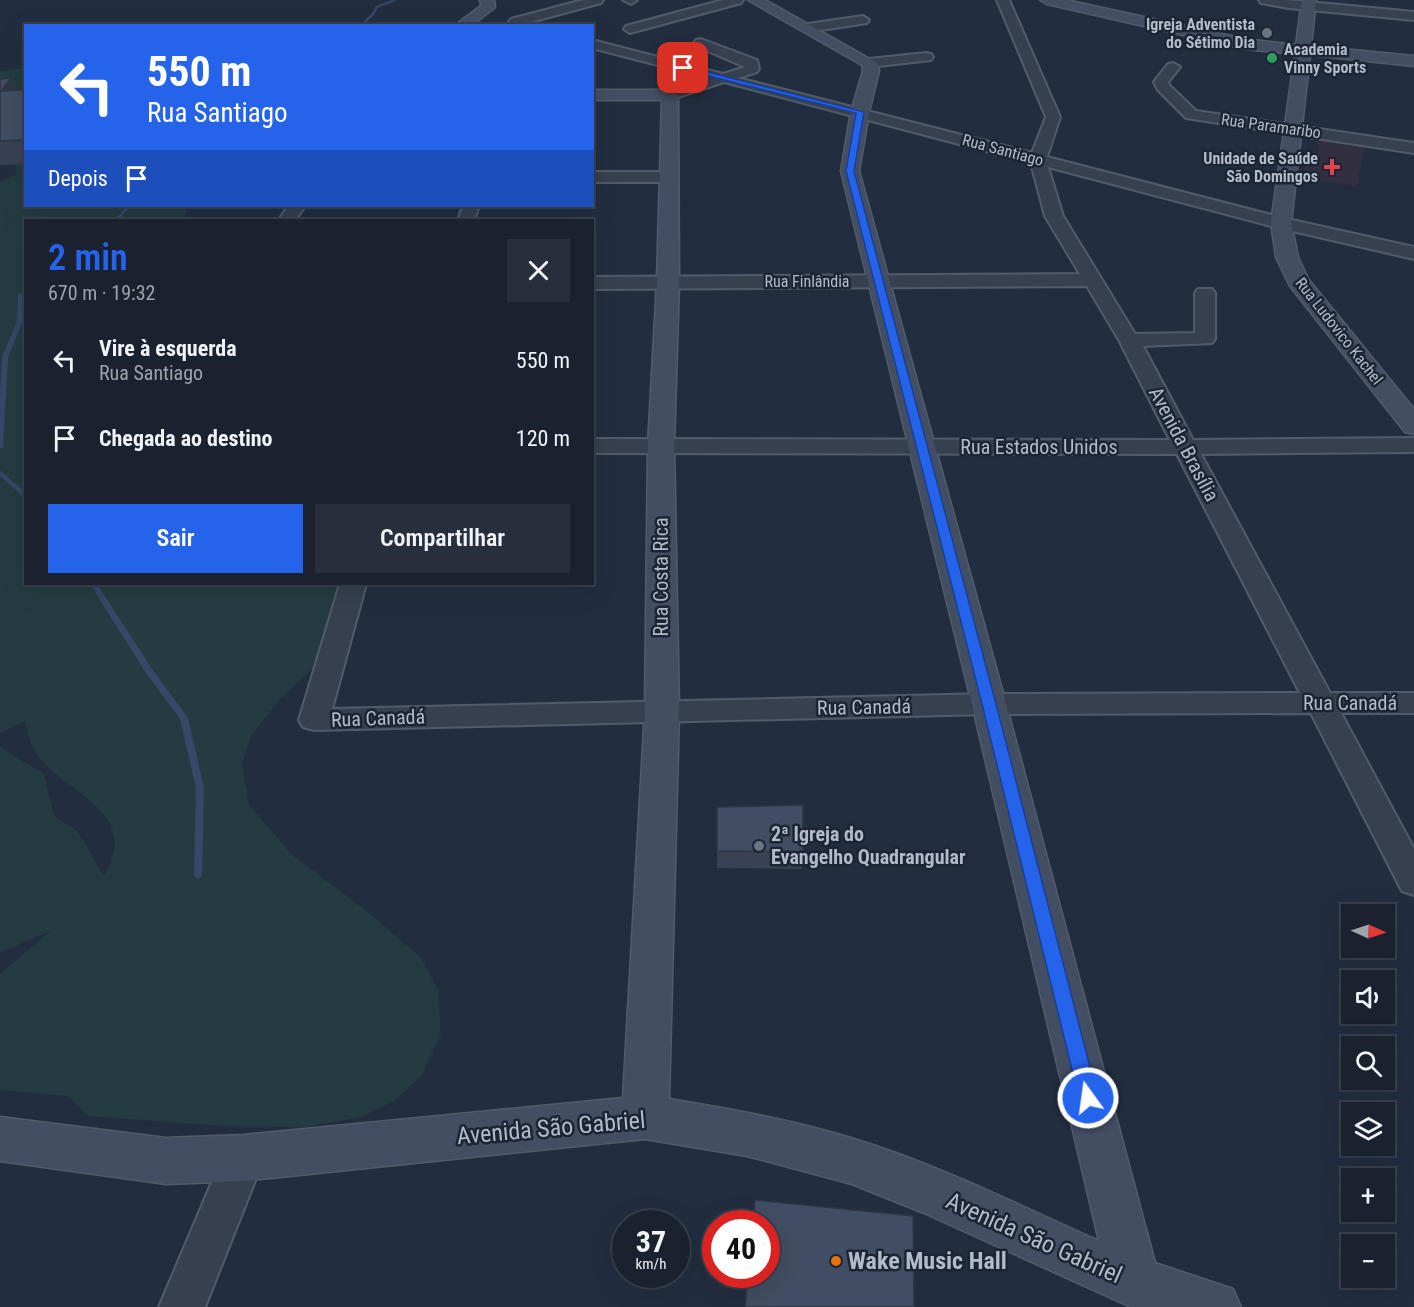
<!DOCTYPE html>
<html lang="pt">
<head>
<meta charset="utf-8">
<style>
  :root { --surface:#1a2230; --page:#272f3c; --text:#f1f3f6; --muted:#9fa4ab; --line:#383f4c; --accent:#2563eb }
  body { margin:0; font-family:"Roboto Condensed",sans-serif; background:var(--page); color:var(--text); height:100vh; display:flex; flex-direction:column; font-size:22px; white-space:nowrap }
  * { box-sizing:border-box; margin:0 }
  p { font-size:20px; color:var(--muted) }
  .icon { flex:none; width:33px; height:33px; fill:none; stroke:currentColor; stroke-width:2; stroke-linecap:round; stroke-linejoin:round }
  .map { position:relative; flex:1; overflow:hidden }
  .sheet { position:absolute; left:24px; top:219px; width:570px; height:366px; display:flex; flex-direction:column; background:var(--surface); border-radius:0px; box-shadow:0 6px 24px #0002,0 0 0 2px var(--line) }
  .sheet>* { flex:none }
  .guide { position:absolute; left:24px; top:24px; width:570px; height:183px; border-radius:0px; box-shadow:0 6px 24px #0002,0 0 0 2px var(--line); background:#2563eb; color:#fff; overflow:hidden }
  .needle { width:39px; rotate:93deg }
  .buttons { position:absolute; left:1341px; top:904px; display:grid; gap:12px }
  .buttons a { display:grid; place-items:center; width:54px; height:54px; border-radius:0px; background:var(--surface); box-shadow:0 6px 24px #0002,0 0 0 2px var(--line); font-size:30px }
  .speed { position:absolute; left:612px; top:1210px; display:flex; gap:12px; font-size:30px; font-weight:700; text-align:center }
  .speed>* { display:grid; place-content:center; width:78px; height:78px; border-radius:50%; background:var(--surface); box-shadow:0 6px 24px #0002,0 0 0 2px var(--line); line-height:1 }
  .speed small { font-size:15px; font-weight:400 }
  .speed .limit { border:9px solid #d22; background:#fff; color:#111 }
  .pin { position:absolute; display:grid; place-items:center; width:51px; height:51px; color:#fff; margin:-26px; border-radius:12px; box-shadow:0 3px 9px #0006 }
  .me { position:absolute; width:66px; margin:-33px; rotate:346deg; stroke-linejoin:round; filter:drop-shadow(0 0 4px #0008) }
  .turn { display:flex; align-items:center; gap:21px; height:126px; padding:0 24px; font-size:27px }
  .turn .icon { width:78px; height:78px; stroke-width:2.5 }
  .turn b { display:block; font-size:42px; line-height:51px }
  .then { display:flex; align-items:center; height:57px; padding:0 24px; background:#0003; gap:12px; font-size:22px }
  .round { display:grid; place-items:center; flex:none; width:63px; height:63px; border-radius:0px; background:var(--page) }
  .summary { display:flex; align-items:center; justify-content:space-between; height:102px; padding:0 24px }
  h1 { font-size:36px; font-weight:600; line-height:45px; color:var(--accent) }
  .action { display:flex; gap:12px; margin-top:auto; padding:12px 24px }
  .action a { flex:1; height:69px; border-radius:0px; background:var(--accent); color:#fff; font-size:24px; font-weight:600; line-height:69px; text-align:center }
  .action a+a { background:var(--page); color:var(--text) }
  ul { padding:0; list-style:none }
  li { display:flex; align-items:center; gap:18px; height:78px; padding:0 24px }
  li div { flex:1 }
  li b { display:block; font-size:22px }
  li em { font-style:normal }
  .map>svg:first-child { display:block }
  .medical { fill:#322f40 }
  .green { fill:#243c41 }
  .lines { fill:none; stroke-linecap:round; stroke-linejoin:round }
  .stream { fill:#354868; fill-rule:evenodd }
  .street-casing { stroke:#525b6a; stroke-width:4 }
  .secondary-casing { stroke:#525b6a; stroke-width:3 }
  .street { fill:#37404f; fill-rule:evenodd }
  .secondary { fill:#444e63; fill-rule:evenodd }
  .wall { fill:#384254 }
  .shaded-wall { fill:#2e3645 }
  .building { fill:#414d62; stroke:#2e3645; stroke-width:1.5 }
  .route { fill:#2563eb; stroke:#184099; stroke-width:1.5 }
  .worship-dot { fill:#6b7280; stroke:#1c2534; stroke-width:2 }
  .leisure-dot { fill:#2e9e5b; stroke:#1c2534; stroke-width:2 }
  .health-dot { fill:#e0444e; stroke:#1c2534; stroke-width:2 }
  .food-dot { fill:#e8710a; stroke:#1c2534; stroke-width:2 }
  .labels { text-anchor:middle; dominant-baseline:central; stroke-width:5; stroke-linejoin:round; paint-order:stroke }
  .far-poi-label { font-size:16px; font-weight:bold; fill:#b3bbca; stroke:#1c2534; text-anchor:end }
  .far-street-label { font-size:16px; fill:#b3bbca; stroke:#1c2534 }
  .street-label { font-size:20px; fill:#b3bbca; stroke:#1c2534 }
  .poi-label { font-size:20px; font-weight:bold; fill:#b3bbca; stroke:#1c2534; text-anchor:start }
  .near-street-label { font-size:24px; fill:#b3bbca; stroke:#1c2534 }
  .near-poi-label { font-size:24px; font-weight:bold; fill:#b3bbca; stroke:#1c2534; text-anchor:start }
</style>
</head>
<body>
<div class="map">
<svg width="1414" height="1307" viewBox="0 0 1414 1307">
  <rect width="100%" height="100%" fill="#222e40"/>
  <!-- medical -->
  <path class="medical" d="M1321 139 1365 145 1357 186 1302 178 1306 155 1317 156 1319 146 1317 143Z"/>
  <!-- green -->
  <path class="green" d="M25 68 26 206H188L184 220H26V584H343L352 602 334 648 278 701 251 736 242 765 249 805 291 854 369 913 421 958 438 990 441 1034 421 1076 394 1101 361 1117 305 1127 224 1126 88 1116 68 1096 0 1090V974L51 931 0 952V747L44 774 54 816 77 831 104 876C140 815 77 798 43 762 32 750 28 736 25 721L0 733V182L15 175 16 168 0 150V71Z"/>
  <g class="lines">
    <!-- stream -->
    <path class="stream" d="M392 0H397L378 8 374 15 362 26H359L372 13 376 6Z
      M127 206H131L118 220H114Z
      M26 291V294L24 295 23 321 8 357 3 447 0 449V395L2 357 17 321 18 294Z
      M0 471 2 472 26 493V499L0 476Z
      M90 584H97L152 669 188 718 204 788 202 875 201 877 198 879 195 877 194 875 196 788 180 719 146 673Z"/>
    <!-- street casing -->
    <g class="street-casing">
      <path id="street" d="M583 0H603L601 3 516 26 509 22 511 19Z
        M623 0H637L631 4Z
        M723 0H743L741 3 630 33 624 29 626 26Z
        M997 0H1009L1060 117 1047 157 1283 218 1414 247V259L1275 227 1048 167 1063 216 1135 334 1195 333V293L1198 289H1212L1215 293V339L1212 343 1143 346 1193 440 1414 438V452L1201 454 1330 693H1414V713H1341L1414 849V895L1402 891 1311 713 989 714 314 730 303 727 299 720 340 584H366L332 709 989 694 1300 693 1177 454 592 453V439L1170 440 1119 340 1087 286 592 289V277L1080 274 1045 216 1031 163 724 82 675 98H665L663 95 665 92 708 78 592 48V40L723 74 745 67 696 46 694 43 696 40 701 39 757 60 759 69 757 72 738 78 1032 153 1046 117Z
        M1259 0H1287L1414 12V20L1289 8 1261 3Z
        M863 16 869 20 867 23 808 32 802 28 808 24Z
        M926 53 931 54 933 57 931 60 869 67 862 63 869 59Z
        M1173 63 1180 67 1168 82 1169 85 1196 111 1414 143V153L1186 118 1158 90 1154 82 1168 64Z
        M592 172H670L678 177 670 182H592Z
        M288 206H305L295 220H279Z
        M463 206H479L474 220H458Z
        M243 1138 258 1144 264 1158 205 1307H159L228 1144Z"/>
    </g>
    <!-- secondary casing -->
    <g class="secondary-casing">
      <path id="secondary" d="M480 0H494L495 7 471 26H454L481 6Z
        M748 0H765L877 63 879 71 869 112 859 171 1006 704 1155 1263 1233 1289 1241 1307H1131L924 1213 852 1184 747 1156 645 1139 243 1181 166 1184 0 1161V1117L166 1138 243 1135 623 1098 645 711 648 445 657 282 662 100H592V90H670L678 95 679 282 674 445 679 711 669 1099C730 1109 792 1120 851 1138 937 1164 1018 1205 1099 1241L972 704 841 171 851 112 863 71 862 65Z
        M1040 0H1066L1245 39 1296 45 1302 0H1316L1311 46 1414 56V66L1310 55 1291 223 1298 257 1308 279 1414 409V434L1405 432 1290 286 1276 257 1271 223 1295 54 1245 49 1047 4Z"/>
    </g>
    <!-- street -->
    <use href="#street" class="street"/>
    <!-- secondary -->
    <use href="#secondary" class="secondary"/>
  </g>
  <!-- wall -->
  <path class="wall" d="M11 78 15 91 26 90V164L0 165V79Z
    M717 807 803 852 802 869 717 868Z"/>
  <!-- shaded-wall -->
  <path class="shaded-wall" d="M11 78 18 101 1 91Z"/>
  <!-- building -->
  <path class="building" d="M11 78 1 91 26 90V140L0 141V79Z
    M803 805V852L717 851V807Z
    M755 1200 913 1216 914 1307H745L748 1275H766V1224H753Z"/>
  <!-- route -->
  <path class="route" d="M683 66 864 112 854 171 996 704 1098 1098 1095 1104 1088 1107 1081 1104 1079 1098 982 704 846 171 856 113 681 69Z"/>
  <!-- markers -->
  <g class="worship-dot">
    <circle cx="1267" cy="33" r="6"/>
    <circle cx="759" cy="846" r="6"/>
  </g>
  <circle class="leisure-dot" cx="1272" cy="58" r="6"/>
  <path class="health-dot" d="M1329 158h6v6h6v6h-6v6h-6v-6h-6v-6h6z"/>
  <circle class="food-dot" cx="836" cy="1261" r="6"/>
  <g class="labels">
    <!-- far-poi labels -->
    <g class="far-poi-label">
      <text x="1255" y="24">Igreja Adventista<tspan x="1255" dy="18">do Sétimo Dia</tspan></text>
      <text x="1284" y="49" text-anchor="start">Academia<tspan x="1284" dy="18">Vinny Sports</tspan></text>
      <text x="1318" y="158">Unidade de Saúde<tspan x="1318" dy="18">São Domingos</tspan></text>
    </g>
    <!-- far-street labels -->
    <g class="far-street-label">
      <text transform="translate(1271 126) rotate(8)">Rua Paramaribo</text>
      <text transform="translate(1003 150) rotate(15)">Rua Santiago</text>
      <text x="807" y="281">Rua Finlândia</text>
      <text transform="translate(1339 331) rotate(52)">Rua Ludovico Kachel</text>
    </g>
    <!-- street labels -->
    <g class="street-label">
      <text transform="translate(1184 444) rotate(62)">Avenida Brasília</text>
      <text x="1039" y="447">Rua Estados Unidos</text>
      <text transform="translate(661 577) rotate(-90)">Rua Costa Rica</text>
      <text x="1350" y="703">Rua Canadá</text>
      <text transform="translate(864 707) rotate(-1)">Rua Canadá</text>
      <text transform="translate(378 718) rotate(-2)">Rua Canadá</text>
    </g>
    <!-- poi labels -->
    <g class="poi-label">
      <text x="771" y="834">2ª Igreja do<tspan x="771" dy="23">Evangelho Quadrangular</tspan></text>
    </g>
    <!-- near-street labels -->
    <g class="near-street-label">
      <text transform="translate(551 1128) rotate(-5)">Avenida São Gabriel</text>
      <text transform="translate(1034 1238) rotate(24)">Avenida São Gabriel</text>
    </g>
    <!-- near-poi labels -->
    <g class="near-poi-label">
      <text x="848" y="1261">Wake Music Hall</text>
    </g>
  </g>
</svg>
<div class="buttons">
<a><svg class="needle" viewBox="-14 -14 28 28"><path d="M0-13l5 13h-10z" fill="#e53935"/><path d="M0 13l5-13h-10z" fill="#9fa4ab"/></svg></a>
<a><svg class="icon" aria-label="sound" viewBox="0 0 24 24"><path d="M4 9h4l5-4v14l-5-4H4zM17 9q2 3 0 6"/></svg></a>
<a><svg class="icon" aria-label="search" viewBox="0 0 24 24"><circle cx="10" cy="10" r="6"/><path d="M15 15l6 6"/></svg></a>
<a><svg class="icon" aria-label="layers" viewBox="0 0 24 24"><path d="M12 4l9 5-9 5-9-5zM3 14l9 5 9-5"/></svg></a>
<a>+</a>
<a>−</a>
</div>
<div class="speed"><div>37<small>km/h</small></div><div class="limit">40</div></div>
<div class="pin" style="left:683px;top:68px;background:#d93025"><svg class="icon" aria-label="arrive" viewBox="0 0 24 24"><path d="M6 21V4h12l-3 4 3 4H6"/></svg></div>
<svg class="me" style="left:1088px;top:1098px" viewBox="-20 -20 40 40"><circle r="17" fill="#2563eb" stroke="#fff" stroke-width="3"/><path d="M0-11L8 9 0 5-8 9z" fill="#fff"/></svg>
<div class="guide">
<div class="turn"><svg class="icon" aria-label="left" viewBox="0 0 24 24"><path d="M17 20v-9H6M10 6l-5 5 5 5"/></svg><div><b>550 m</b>Rua Santiago</div></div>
<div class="then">Depois<svg class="icon" aria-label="arrive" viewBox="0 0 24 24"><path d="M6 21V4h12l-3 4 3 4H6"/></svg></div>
</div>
<section class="sheet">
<div class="summary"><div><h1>2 min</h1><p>670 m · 19:32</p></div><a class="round"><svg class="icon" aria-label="close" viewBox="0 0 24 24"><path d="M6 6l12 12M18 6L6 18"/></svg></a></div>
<ul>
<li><svg class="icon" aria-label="left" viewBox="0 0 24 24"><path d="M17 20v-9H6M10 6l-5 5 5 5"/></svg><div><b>Vire à esquerda</b><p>Rua Santiago</p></div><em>550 m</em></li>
<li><svg class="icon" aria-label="arrive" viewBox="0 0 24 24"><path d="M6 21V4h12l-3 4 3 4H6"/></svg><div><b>Chegada ao destino</b></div><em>120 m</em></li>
</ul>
<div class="action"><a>Sair</a><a>Compartilhar</a></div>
</section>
</div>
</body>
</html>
